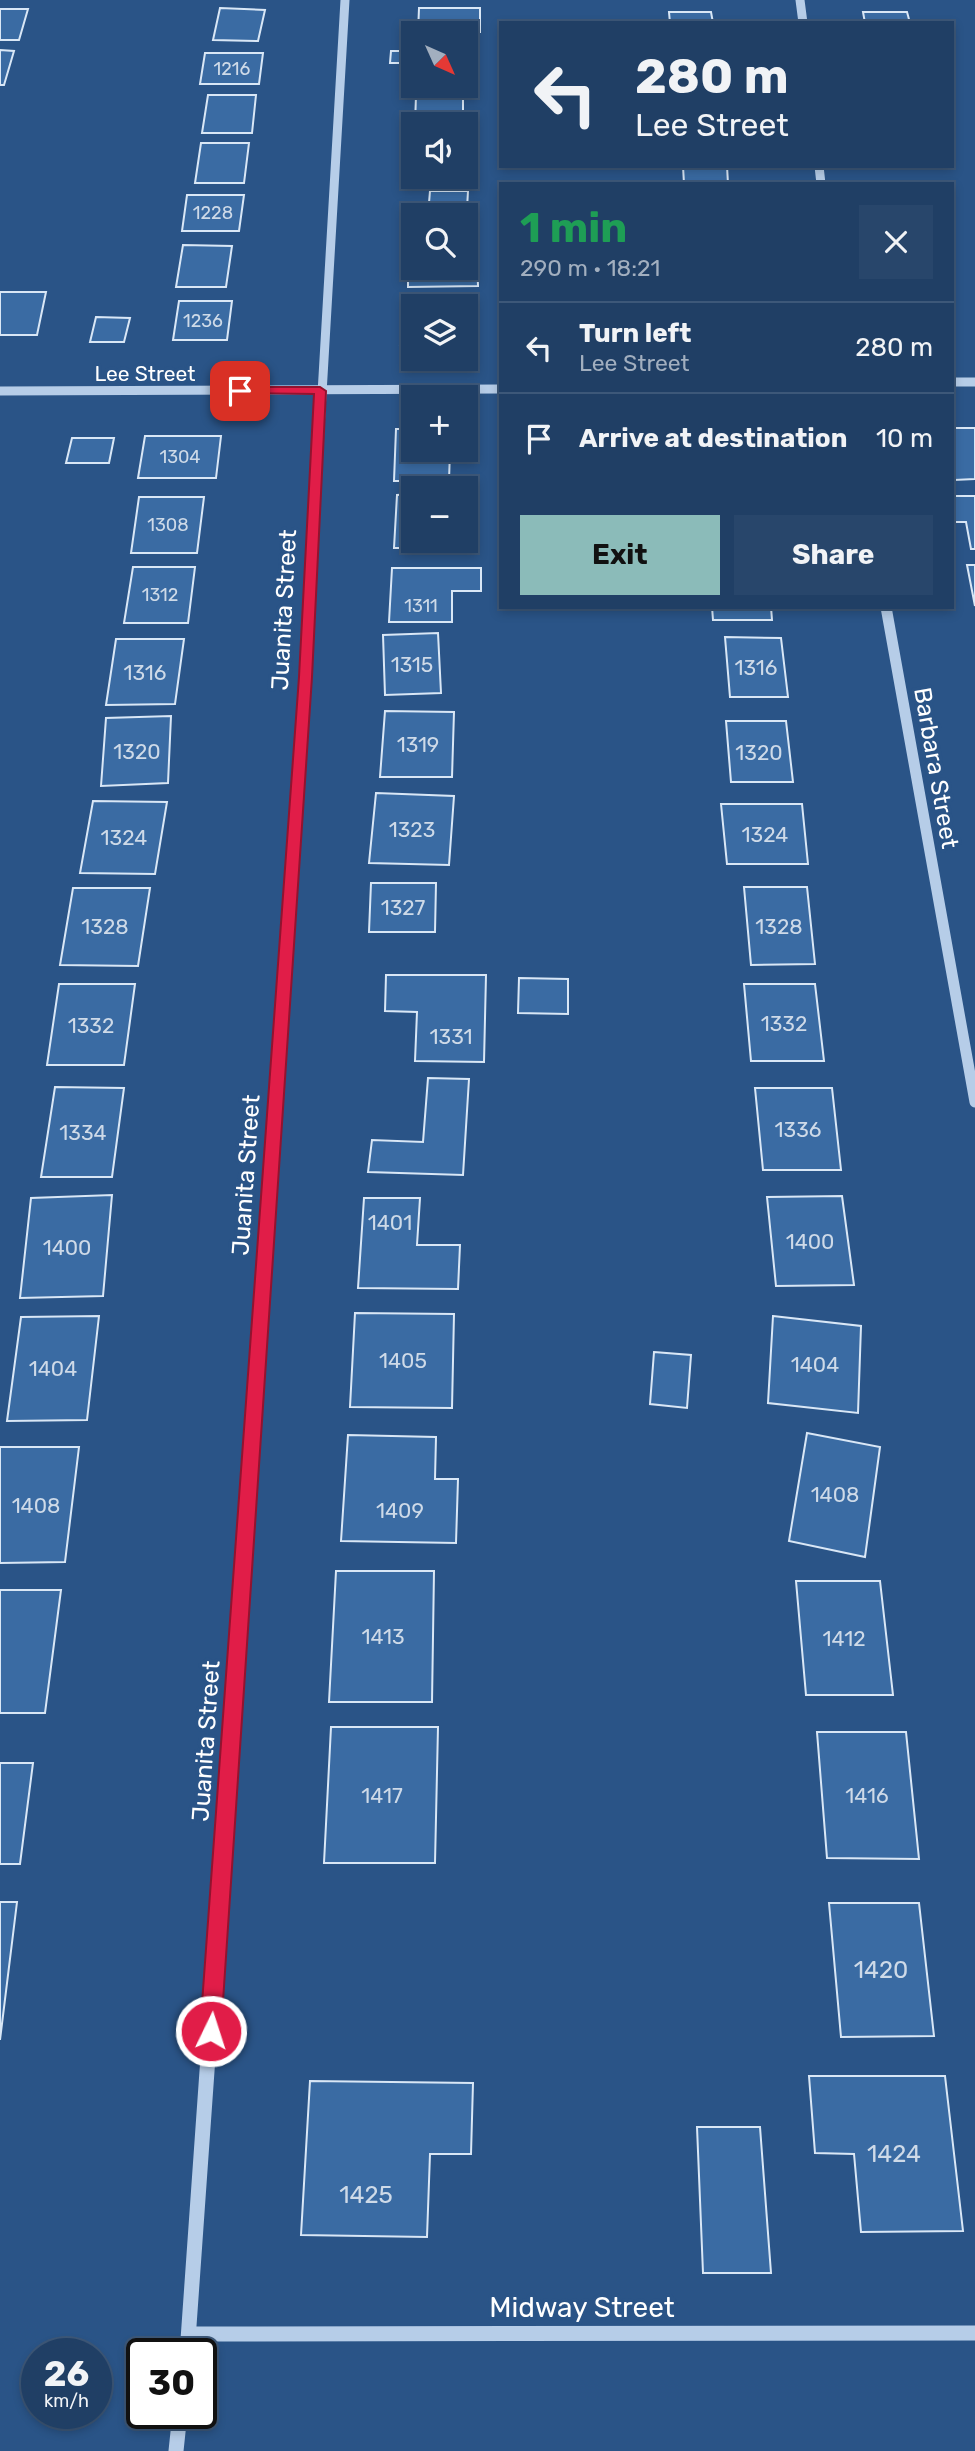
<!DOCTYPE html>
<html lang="en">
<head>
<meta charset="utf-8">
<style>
  :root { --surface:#203f65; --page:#28466b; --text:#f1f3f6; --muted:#a2afbf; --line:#3d5879; --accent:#8bbbb9 }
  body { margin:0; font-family:Rubik,sans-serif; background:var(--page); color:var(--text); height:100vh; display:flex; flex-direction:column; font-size:26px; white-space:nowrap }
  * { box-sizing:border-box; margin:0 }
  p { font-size:23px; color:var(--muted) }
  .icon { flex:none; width:38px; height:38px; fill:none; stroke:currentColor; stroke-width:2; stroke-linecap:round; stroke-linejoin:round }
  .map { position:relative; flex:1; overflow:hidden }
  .drawer { position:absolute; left:499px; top:182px; width:455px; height:427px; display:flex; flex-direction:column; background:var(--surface); border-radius:0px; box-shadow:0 4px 10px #0003,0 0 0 2px var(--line) }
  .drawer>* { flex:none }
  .banner { position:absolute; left:499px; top:21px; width:455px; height:147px; border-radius:0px; box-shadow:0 4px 10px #0003,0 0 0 2px var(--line); background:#203f65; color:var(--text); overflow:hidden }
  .needle { width:46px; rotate:135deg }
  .controls { position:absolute; left:401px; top:21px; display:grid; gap:14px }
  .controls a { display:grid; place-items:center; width:77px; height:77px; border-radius:0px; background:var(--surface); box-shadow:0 4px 10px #0003,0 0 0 2px var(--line); font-size:35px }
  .speed { position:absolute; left:21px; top:2338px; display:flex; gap:14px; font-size:35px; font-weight:700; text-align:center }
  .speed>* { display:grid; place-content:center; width:91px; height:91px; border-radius:50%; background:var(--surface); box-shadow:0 4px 10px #0003,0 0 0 2px var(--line); line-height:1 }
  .speed small { font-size:18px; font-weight:400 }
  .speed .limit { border:4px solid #111; border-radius:10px; background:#fff; color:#111 }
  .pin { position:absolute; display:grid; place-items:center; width:60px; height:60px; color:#fff; margin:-30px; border-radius:14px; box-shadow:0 4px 10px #0006 }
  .me { position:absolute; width:77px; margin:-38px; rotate:4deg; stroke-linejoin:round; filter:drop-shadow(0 0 5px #0008) }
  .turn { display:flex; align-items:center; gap:24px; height:147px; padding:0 21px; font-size:32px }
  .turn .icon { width:91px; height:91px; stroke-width:2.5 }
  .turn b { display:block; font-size:49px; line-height:60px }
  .round { display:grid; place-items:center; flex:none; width:74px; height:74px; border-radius:0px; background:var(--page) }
  .head { display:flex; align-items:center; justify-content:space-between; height:119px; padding:0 21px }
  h1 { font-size:42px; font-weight:700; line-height:52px; color:#1e9e55 }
  .cta { display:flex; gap:14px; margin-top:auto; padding:14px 21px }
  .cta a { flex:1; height:80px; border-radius:0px; background:var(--accent); color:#111; font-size:28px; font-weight:700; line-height:80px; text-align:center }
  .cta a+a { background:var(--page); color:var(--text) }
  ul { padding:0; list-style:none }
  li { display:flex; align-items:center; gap:21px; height:91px; padding:0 21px; border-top:2px solid var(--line) }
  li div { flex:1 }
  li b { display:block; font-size:26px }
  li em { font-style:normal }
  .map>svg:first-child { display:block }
  .building { fill:#3a6ba3; stroke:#d9e7f6; stroke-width:2 }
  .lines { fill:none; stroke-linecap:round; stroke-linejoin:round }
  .minor-far2 { stroke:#b6cde8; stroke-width:9 }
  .minor-far1 { stroke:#b6cde8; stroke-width:11 }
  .minor { stroke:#b6cde8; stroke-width:15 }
  .route { fill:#e11d48; stroke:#92132f; stroke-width:2 }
  .labels { text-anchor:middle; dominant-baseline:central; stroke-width:7; stroke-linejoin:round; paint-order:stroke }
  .far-number-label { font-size:18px; fill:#cedae8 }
  .far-street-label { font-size:21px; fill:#fff; stroke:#2a5487 }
  .number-label { font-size:21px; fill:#cedae8 }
  .street-label { font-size:24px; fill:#fff; stroke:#2a5487 }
  .near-number-label { font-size:24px; fill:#cedae8 }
  .near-street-label { font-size:28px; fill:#fff; stroke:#2a5487 }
</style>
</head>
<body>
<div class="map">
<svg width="975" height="2451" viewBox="0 0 975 2451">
  <rect width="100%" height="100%" fill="#2a5487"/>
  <!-- building -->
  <path class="building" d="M220 8 265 10 258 41 213 40Z
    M419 8H480V32L418 33Z
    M0 9H28L19 40H0Z
    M669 12H711L713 23H670Z
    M863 12H907L910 23H865Z
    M0 50 14 51 4 85H0Z
    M391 51H413V63H390Z
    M205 53H263L259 84H200Z
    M415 86H463V89H415Z
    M208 95H256L252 133H202Z
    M416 96H463V124H415Z
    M201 143H249L244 183H195Z
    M466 145H471L469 181H416V177H466Z
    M683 166H727L728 184H684Z
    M430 191H468L466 226V215H428Z
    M187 195H244L239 231H182Z
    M183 245 232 246 226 287H176Z
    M408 258H413V268H466V258H477L478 286 408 287Z
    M0 292H46L37 335H0Z
    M179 301H232L227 340H173Z
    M402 301H465V306H413V345H400Z
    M96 317 130 318 124 342H90Z
    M952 428H975V479L954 480Z
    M396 429H413V450H450L449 481H394Z
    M145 436H221L216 478H138Z
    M72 438H114L109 463H66Z
    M413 494V541H466V494H474V548H394L397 495Z
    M952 496H975V549H971L966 522H952Z
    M139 497H204L197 553H131Z
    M967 565H975V606Z
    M133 567H195L188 623H124Z
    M392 568H481V591H452V622H389Z
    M712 607H771L772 620H713Z
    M438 633 441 693 385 695 383 635Z
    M725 637 781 638 788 697H730Z
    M116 639H184L175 704 106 705Z
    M385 711 454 712 452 777H380Z
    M171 716 168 783 101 786 106 718Z
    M726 721H786L793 782H731Z
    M376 793 454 796 449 865 369 863Z
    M93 801 167 802 155 874 80 873Z
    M721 804H802L808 864H727Z
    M371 883H436L435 932H369Z
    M744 887H807L815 964 751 965Z
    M73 888H150L138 966 60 965Z
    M386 975H486L484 1062 415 1061 417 1012 385 1011Z
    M519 978 568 979V1014L518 1013Z
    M59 984H135L124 1065H47Z
    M744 984H815L824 1061H751Z
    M428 1078 469 1079 463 1175 368 1172 372 1140 423 1142Z
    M55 1087 124 1088 112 1177H41Z
    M755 1088H832L841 1170H763Z
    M112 1195 103 1296 20 1298 31 1198Z
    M842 1196 854 1285 776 1286 767 1197Z
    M364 1198H420L417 1245H460L458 1289 358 1288Z
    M355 1313 454 1314 452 1408 350 1407Z
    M99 1316 87 1420 7 1421 21 1317Z
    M773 1316 861 1326 858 1413 768 1403Z
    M654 1352 691 1355 687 1408 650 1404Z
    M807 1433 880 1447 865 1557 789 1541Z
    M348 1435 436 1437 435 1479H458L456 1543 341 1541Z
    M0 1447H79L65 1562 0 1563Z
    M336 1571H434L432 1702H329Z
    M796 1581H880L893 1695H806Z
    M0 1590H61L45 1713H0Z
    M331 1727H438L435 1863H324Z
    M817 1732H906L919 1859 827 1858Z
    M0 1763H33L20 1864H0Z
    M0 1902H17L0 2040Z
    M829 1903H919L934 2036 841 2037Z
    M809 2076H945L963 2231 861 2232 854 2154 815 2153Z
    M310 2081 473 2083 471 2154H430L427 2237 301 2235Z
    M697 2127H760L771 2273H703Z"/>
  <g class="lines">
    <!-- minor-far2 -->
    <path class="minor-far2" d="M800 0 803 23
      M819 166 821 184
      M952 382H975
      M0 391 500 389
      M310 599 345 0"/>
    <!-- minor-far1 -->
    <path class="minor-far1" d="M886 607 975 1102
      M255 1394 310 597"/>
    <!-- minor -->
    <path class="minor" d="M189 2334 975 2333
      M187 2354 255 1392
      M176 2451 180 2413"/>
  </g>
  <!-- route -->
  <path class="route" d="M240 387H320L326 391 312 677 221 2031 218 2038 211 2041 203 2038 200 2031 299 677 314 394 236 393 234 391Z"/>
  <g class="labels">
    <!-- far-number labels -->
    <g class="far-number-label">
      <text x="232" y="69">1216</text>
      <text x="213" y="213">1228</text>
      <text x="203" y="321">1236</text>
      <text x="180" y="457">1304</text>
      <text x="168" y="525">1308</text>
      <text x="160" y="595">1312</text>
      <text x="421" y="606">1311</text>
    </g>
    <!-- far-street labels -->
    <g class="far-street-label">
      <text x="145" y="373">Lee Street</text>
    </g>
    <!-- number labels -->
    <g class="number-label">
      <text x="412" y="664">1315</text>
      <text x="756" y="667">1316</text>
      <text x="145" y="672">1316</text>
      <text x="418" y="744">1319</text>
      <text x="137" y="751">1320</text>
      <text x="759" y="752">1320</text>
      <text x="412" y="829">1323</text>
      <text x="765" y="834">1324</text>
      <text x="124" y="837">1324</text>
      <text x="403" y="907">1327</text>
      <text x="105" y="926">1328</text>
      <text x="779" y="926">1328</text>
      <text x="784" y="1023">1332</text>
      <text x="91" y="1025">1332</text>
      <text x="451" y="1036">1331</text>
      <text x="798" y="1129">1336</text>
      <text x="83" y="1132">1334</text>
      <text x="390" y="1222">1401</text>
      <text x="810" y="1241">1400</text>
      <text x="67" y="1247">1400</text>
      <text x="403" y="1360">1405</text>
      <text x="815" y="1364">1404</text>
      <text x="53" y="1368">1404</text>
      <text x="835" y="1494">1408</text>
      <text x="36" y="1505">1408</text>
      <text x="400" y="1510">1409</text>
      <text x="383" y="1636">1413</text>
      <text x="844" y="1638">1412</text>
      <text x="382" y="1795">1417</text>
      <text x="867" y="1795">1416</text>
    </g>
    <!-- street labels -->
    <g class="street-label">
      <text transform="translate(284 610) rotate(-87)">Juanita Street</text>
      <text transform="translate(936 768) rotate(80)">Barbara Street</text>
      <text transform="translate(246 1175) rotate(-86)">Juanita Street</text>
      <text transform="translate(206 1741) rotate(-86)">Juanita Street</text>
    </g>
    <!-- near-number labels -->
    <g class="near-number-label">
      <text x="881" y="1970">1420</text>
      <text x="894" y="2154">1424</text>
      <text x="366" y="2195">1425</text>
    </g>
    <!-- near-street labels -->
    <g class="near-street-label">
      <text x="582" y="2307">Midway Street</text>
    </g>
  </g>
</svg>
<div class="controls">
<a><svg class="needle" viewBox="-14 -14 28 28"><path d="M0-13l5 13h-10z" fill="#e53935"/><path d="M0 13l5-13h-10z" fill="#a2afbf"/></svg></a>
<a><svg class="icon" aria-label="sound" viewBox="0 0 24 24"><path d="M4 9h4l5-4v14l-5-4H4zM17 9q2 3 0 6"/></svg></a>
<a><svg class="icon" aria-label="search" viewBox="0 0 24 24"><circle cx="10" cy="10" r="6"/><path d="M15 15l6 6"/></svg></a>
<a><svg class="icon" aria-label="layers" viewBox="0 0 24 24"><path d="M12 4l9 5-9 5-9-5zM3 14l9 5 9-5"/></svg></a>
<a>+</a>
<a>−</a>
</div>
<div class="speed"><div>26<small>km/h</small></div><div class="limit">30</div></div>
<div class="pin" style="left:240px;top:391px;background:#d93025"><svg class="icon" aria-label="arrive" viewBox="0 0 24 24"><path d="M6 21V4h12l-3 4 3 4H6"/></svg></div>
<svg class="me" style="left:211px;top:2031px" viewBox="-20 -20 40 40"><circle r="17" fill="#e11d48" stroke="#fff" stroke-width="3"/><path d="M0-11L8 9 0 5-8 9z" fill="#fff"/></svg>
<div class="banner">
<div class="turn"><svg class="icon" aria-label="left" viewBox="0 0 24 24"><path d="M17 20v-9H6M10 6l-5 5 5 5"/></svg><div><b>280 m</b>Lee Street</div></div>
</div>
<section class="drawer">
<div class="head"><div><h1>1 min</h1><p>290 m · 18:21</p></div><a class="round"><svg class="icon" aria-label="close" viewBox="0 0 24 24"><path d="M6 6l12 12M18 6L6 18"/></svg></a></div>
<ul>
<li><svg class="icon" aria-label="left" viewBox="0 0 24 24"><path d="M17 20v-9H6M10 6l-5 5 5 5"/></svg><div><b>Turn left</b><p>Lee Street</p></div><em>280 m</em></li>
<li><svg class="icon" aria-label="arrive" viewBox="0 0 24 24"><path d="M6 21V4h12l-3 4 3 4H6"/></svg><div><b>Arrive at destination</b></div><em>10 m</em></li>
</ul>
<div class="cta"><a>Exit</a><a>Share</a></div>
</section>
</div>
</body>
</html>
